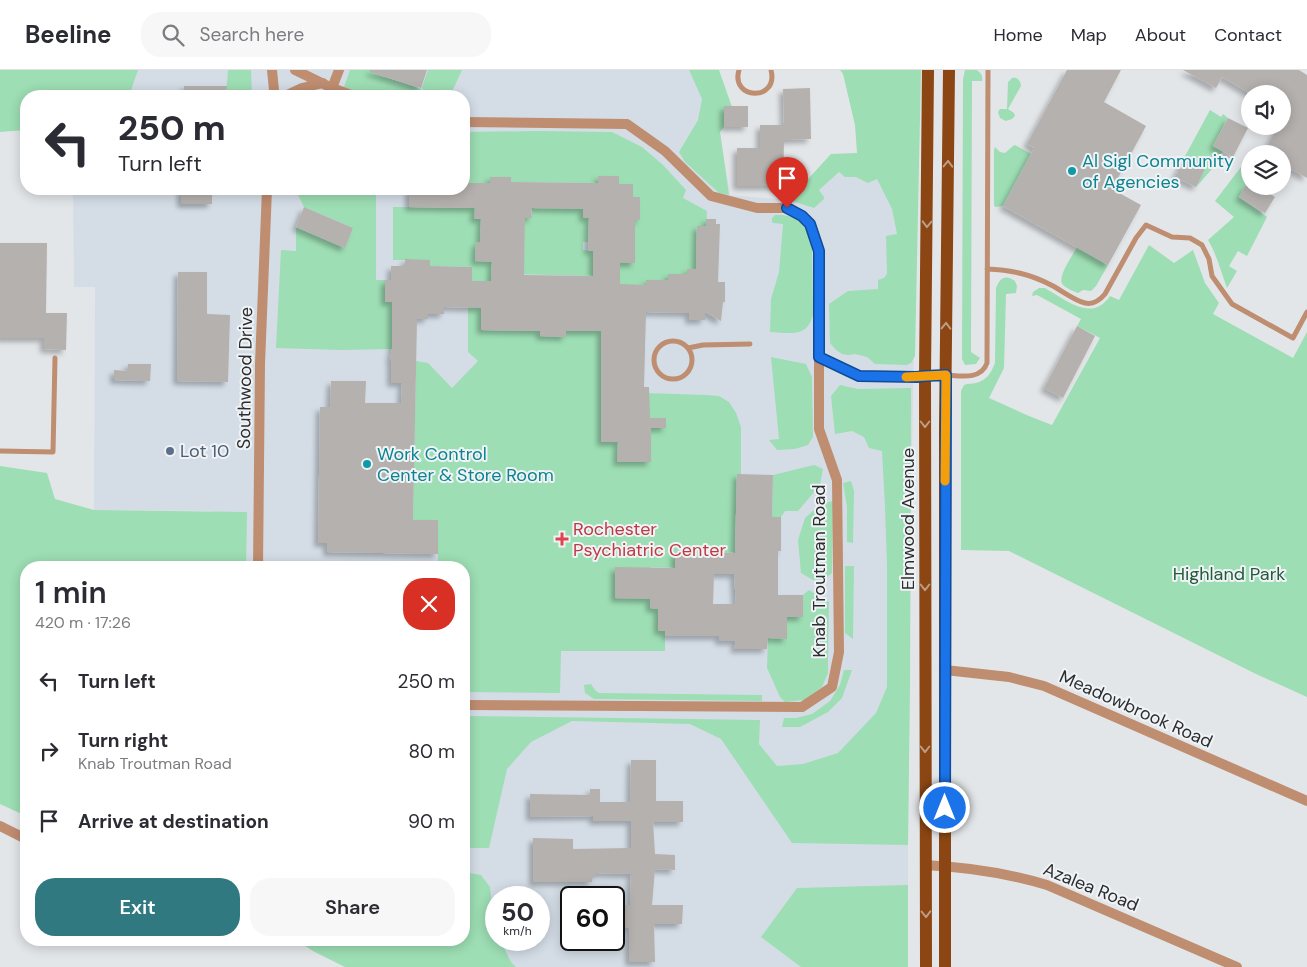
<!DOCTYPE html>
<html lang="en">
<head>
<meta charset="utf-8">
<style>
  :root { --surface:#fff; --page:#f7f7f7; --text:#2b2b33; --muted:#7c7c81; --line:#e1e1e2; --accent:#317981 }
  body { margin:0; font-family:"DM Sans",sans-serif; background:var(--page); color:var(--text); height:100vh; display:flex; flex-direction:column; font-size:19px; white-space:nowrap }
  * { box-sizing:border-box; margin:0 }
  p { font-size:16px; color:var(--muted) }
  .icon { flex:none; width:28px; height:28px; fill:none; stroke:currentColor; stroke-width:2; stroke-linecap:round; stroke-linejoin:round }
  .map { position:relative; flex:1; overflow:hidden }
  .drawer { position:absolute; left:20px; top:491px; width:450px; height:385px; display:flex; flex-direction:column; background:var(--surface); border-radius:20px; box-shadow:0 2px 12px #0003 }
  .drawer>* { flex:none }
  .top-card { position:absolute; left:20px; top:20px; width:450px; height:105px; border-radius:20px; box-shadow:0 2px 12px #0003; background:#fff; color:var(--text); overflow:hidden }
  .buttons { position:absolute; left:1241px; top:15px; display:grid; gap:10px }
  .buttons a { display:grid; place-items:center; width:50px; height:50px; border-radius:50%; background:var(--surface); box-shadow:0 2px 12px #0003; font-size:25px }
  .speed { position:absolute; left:485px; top:816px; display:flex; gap:10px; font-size:25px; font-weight:700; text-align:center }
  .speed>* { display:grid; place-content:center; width:65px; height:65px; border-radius:50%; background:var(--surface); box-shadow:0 2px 12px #0003; line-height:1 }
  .speed small { font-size:12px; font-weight:400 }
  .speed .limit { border:2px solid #111; border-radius:8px; background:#fff; color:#111 }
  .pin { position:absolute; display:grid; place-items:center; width:42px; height:42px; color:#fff; margin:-51px -21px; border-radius:50% 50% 50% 0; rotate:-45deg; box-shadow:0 0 5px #0007 }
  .pin .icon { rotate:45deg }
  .me { position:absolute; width:55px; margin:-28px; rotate:0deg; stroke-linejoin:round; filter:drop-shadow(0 0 4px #0008) }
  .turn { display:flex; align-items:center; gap:18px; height:105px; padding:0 15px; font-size:22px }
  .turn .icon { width:65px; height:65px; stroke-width:2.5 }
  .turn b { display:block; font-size:35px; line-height:42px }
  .round { display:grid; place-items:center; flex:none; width:52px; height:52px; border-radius:20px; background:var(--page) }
  .head { display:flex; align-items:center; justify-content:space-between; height:85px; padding:0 15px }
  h1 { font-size:30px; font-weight:600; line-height:38px }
  .primary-button { display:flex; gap:10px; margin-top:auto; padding:10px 15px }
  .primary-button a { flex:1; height:58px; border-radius:20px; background:var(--accent); color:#fff; font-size:20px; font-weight:600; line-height:58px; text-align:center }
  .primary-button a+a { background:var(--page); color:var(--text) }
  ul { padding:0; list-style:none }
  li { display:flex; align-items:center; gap:15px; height:70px; padding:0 15px }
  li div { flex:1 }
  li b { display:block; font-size:19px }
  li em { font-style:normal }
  header { display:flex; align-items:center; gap:30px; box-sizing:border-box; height:70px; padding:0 25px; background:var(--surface); border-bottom:1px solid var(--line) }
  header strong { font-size:24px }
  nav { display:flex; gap:28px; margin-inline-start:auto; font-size:18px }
  .search { width:350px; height:45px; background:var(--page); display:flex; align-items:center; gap:12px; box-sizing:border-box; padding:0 18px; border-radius:20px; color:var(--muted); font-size:19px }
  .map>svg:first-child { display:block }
  .built { fill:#d4dde6; fill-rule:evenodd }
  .green { fill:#9ddeb4 }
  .building { fill:#b5b1af; fill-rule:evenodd; filter:url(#shadow) }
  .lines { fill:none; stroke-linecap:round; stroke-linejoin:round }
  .lane { stroke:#bf8d70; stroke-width:5 }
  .street { stroke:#bf8d70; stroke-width:10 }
  .primary { stroke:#8b4613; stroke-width:12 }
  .oneway { stroke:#be9c84 }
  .route-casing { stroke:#114b97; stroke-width:12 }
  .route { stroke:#1a73e8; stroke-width:9 }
  .slow { stroke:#f59e0b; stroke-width:9 }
  .culture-dot { fill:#0f9aa8; stroke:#f0f3f6; stroke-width:2 }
  .service-dot { fill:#5c6f8a; stroke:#f0f3f6; stroke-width:2 }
  .health-dot { fill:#e0444e; stroke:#f0f3f6; stroke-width:2 }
  .labels { text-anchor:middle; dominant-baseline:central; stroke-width:4; stroke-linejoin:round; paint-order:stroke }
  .culture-label { font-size:18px; fill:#0d838f; stroke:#f0f3f6; text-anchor:start }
  .street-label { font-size:18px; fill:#2c2d2e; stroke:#f0f3f6 }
  .service-label { font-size:18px; fill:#4e5e75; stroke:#f0f3f6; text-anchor:start }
  .health-label { font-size:18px; fill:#be3a42; stroke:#f0f3f6; text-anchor:start }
  .park-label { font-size:18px; fill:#225a3a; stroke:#f0f3f6 }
</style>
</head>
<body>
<header>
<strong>Beeline</strong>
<div class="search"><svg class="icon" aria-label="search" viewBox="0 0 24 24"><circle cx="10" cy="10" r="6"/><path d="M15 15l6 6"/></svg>Search here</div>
<nav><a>Home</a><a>Map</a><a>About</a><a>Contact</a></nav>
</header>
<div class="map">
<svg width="1307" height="897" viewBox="0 0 1307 897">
  <defs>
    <filter id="shadow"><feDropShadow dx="-4" dy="4" stdDeviation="2.5" flood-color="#0004"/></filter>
  </defs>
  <rect width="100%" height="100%" fill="#e3e6e9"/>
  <!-- built -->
  <path class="built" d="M74 0H699L720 62 730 125 789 130 831 84H918L912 382 908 775V897H345L313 881V870H464V498L213 497V441L94 440 95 217H74L73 119H464V26H73ZM496 828H539V870H496ZM571 828H614V870H571Z"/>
  <!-- green -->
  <path class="green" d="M0 0H138L130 23 139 26H26V60L0 62Z
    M228 0H251L252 26H226Z
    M350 0H381L379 5 421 19 426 26H368L344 17Z
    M428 0H462L450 26H428L422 18Z
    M689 0H719L732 37H724V57L720 62 729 125 719 123 685 92 679 82 698 50 702 29Z
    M840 0H921L915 286 911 293 907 295 875 294 867 287 855 284 848 285 842 284 836 280 830 273 829 234 848 221 878 219V210L884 208 887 204 886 166 897 164 892 139 877 109 868 113 856 107H845L839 102 819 120 824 127V129L814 138 789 130 831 84 857 83 855 55 843 4Z
    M965 0H977C981 3 983 6 982 11H972L971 282 980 288 976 294 965 295 962 289 963 9Z
    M1012 8C1018 7 1021 11 1021 16L1008 39 1014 43 1015 46 1012 49 1006 51 1000 48 998 42 1000 39H1007L1008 12Z
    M1210 40 1221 47 1223 44 1228 48 1213 76 1223 81 1212 99 1196 117 1205 99 1184 88Z
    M537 61 612 62 642 77 663 95 686 120 683 128 707 141 706 156H697L696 199H687V204H669L668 210H646V215H631L619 219 613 207H620V193H635V150H640V127H633V114H619V106H598V113L511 112V107H490V113H464V62Z
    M1015 75 1031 84 1003 136 995 137 994 135V80L995 77 1000 82 1005 83 1013 76Z
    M1241 97 1250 103V109L1239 127 1267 147 1247 186 1238 181 1229 196 1237 201 1227 218C1221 202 1217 185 1208 170L1234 147 1215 131Z
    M297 119H402H376V210H385V232H392V279L341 280 276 278 281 180 296 181V157L345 178 353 158 304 137 296 121Z
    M531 128 583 139 589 148 588 172H583V180L593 181 597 206 512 204 524 190 525 148H532Z
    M393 137 475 138V149H481L480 173 476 172 492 192 491 204 496 211H472V197L430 196V190H393Z
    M775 145C797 144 807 154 812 175L813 244C808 268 790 263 770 262L771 229 779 202 783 154 773 153 772 152V148Z
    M1149 175 1174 193 1193 180 1205 213 1219 233 1213 244 1293 288 1307 262V627L1256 604 1009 481 961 480V321L964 315C968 313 972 314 976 313 987 310 991 303 995 293L996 218C1000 208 1005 204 1015 211L1017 216 1016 223 1006 224 1004 298 989 328 1029 346 1052 355 1100 268 1077 256 1081 249 1037 225 1032 226 1033 222 1039 218H1045C1066 230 1092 253 1110 226L1119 230Z
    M1077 177 1108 195 1096 216 1091 221 1083 220 1078 223C1073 221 1066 218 1063 215 1056 208 1073 185 1077 177Z
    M468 231H481V260L540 261V266L566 267V261H601V372H618V392H650L651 358H666V348H650L644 323 706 325 719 326 729 332 736 343 741 357V404L737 405 735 483 703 482V488L685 487V482H675V498L651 497 650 538 679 539 658 552V561H665V581H561L560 623 464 622V498L438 497V450H413L416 291 428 293 452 318 478 291 468 282Z
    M771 287 806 294 812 307 813 367 808 375 795 379 777 380 769 370 779 369Z
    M840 315 858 319 911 318 910 615 908 775 792 773 721 669 690 654 572 651 531 672 507 699 489 778H464V646L760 650 759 674 777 696 803 694 838 683 876 643 887 617V495L885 437 882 381 869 378 864 367 852 361 835 364 831 326Z
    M814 395 823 399 820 415 798 441H785L781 447H772L773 405Z
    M0 396 47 403 55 429 94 440 247 442 246 497 26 498V746L0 734Z
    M851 411 854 421 853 473 847 472V437L843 413Z
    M833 431 832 503 823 510H813L801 503 798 470 805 448 821 434Z
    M845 496H854L853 569 845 563Z
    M809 520 829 532 828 589V603L822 617 804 630 785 632 780 627 767 598 768 568H786L787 547H803V525Z
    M844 600H852L842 628 828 642 800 657H782L784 648H796L812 644 830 631 840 615Z
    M591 614 595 620 599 623 762 625V631L594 629 585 623 584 615Z
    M464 802 481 805 490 817 496 870H500L511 892 516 897H345L313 881 296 870H464Z
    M908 815V897H801L761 867 797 818Z"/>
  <!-- building -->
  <path class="building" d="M370 0H427L421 18 370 2Z
    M1067 0H1121L1104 32 1146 56 1112 119 1141 135 1108 195 1003 136 1034 78 1027 74Z
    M1183 0H1299L1307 5V108L1282 94V84H1263L1278 56H1282V24H1251L1222 7 1216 18Z
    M184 16H227L226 26H184Z
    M810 18 811 69 784 70 783 116H737V78H760V55H784L783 19Z
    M724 36H748V57H724Z
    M1228 48 1248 58 1233 87 1213 76Z
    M1184 88 1205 99 1196 117 1175 107Z
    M598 106H619V114H633V127H640V150H635V193H620V214L646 215V210H668V204H687V199H696L697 156H706V149H716V154H720L718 212H725V232H723L721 251 705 242V250H689V243L646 242 644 317H649L650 348H666V358H651V392H617L618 372H601V261H566V267L540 266V261L481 260V238L444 237V244H428V249H417L413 450H438V484L327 482V473H318L320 337H330L331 311H366L365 333H401L402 313H391V290H390L392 279V232H385V210H391V196H405V189L430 190V196L472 197V211H491L492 192 475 191 476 172 480 173 481 149H474L475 138 409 137V119H464V113H490V107H511V112L598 113ZM531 138 583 139V148H589L588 181H593V206L524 205 525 148H532Z
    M1245 116H1257L1275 127 1265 143 1239 127Z
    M181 119H212V134H181Z
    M304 137 353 158 345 178 296 157Z
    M0 173H47L46 243H67L66 280 44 279V268H0Z
    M178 202H207V244L230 245 228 312 177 311Z
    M1077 256 1095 266 1063 328 1044 318Z
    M128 294H151L150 311 114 310V300L127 301Z
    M737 404 773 405 772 447H781V481H778V525H803V547H787V569L768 568 767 579H734L736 571H719V566H666L665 561H658V539L650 538V529L615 528V497L675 498V482H685V487L703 488V482L735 483ZM714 504H734L736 534H713Z
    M631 690H656V731H683V752H653L655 784 675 785V800L655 799 652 835H683L682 854H654L655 892H629V858H614V835H630L631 804 596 803V807H592V812H533V768L573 769V779L631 778V751H593V746L530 747V724L590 725V719H600V732H630Z"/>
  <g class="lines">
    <!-- lane -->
    <path class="lane" d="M739 0C730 30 779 32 771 0
      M987 199C1011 200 1030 204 1051 215 1061 220 1075 231 1085 233 1094 235 1100 230 1105 224L1136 168 1146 155 1172 167 1190 168 1202 175 1209 189 1212 206 1232 234 1293 268 1307 242
      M654 290a19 19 0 1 1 38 0a19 19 0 1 1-38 0Z
      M688 278 703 275 750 274
      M947 305C961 306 981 310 987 293L988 0
      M0 381 53 382 55 288"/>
    <!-- street -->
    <path class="street" d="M272 0 274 20 273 26
      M295 0 332 18 354 26
      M332 18 339 0
      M285 26 302 18 323 13
      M464 52 627 54 665 81 711 126 757 138H787L801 146 810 154 819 181V359L837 410 839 582 832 617 802 637 464 635
      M819 287 859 306 917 307 925 306 946 305
      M258 498 260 294 267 119
      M945 600 1009 607 1044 616 1307 731
      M0 756 26 769
      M925 795C967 797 1007 803 1047 815L1237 897"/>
    <!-- primary -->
    <path class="primary" d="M926 897 925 306 928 0
      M945 897V357L949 0"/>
  </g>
  <!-- one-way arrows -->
  <defs><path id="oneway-chevron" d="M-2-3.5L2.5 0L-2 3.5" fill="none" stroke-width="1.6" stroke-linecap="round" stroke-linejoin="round" transform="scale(1.25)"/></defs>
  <g class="oneway">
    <use href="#oneway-chevron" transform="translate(948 94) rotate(-89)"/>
    <use href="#oneway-chevron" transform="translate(927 154) rotate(91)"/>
    <use href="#oneway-chevron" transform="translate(946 256) rotate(-89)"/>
    <use href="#oneway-chevron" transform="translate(925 354) rotate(90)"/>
    <use href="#oneway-chevron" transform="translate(925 517) rotate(90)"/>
    <use href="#oneway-chevron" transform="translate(925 679) rotate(90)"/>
    <use href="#oneway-chevron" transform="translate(926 844) rotate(89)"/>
  </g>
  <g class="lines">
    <!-- route casing -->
    <g class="route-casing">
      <path id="route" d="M787 138 802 146 810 154 819 181V287L859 306 917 307 925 306 946 305 945 738"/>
    </g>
    <!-- route -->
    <use href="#route" class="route"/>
    <!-- slow -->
    <path class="slow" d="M906 307 946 305 945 411"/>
  </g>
  <!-- markers -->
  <g class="culture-dot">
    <circle cx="1072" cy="101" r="5"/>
    <circle cx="367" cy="394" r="5"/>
  </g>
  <circle class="service-dot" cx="170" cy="381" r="5"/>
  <path class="health-dot" d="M559.5 461.5h5v5h5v5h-5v5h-5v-5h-5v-5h5z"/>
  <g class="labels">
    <!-- culture labels -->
    <g class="culture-label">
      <text x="1082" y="91">Al Sigl Community<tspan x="1082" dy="21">of Agencies</tspan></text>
      <text x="377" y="384">Work Control<tspan x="377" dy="21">Center &amp; Store Room</tspan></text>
    </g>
    <!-- street labels -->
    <g class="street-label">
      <text transform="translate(245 308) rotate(-89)">Southwood Drive</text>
      <text transform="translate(908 449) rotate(-90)">Elmwood Avenue</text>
      <text transform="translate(819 501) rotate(-90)">Knab Troutman Road</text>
      <text transform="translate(1136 639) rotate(24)">Meadowbrook Road</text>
      <text transform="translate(1091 817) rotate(22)">Azalea Road</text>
    </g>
    <!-- service labels -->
    <g class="service-label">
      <text x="180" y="381">Lot 10</text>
    </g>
    <!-- health labels -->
    <g class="health-label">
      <text x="573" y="459">Rochester<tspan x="573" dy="21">Psychiatric Center</tspan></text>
    </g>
    <!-- park labels -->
    <g class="park-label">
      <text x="1229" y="504">Highland Park</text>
    </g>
  </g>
</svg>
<div class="buttons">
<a><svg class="icon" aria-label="sound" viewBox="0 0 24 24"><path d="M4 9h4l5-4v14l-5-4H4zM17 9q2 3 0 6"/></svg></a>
<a><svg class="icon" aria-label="layers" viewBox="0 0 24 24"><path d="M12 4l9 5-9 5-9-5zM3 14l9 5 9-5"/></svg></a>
</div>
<div class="speed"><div>50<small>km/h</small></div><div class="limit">60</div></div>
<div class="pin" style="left:787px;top:138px;background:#d93025"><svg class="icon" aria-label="arrive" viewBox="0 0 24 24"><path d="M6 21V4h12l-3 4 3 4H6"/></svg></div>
<svg class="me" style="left:945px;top:738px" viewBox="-20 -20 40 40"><circle r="17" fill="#1a73e8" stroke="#fff" stroke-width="3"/><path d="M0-11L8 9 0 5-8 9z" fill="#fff"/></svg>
<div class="top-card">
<div class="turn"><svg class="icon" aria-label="left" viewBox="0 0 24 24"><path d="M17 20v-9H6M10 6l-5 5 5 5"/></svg><div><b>250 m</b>Turn left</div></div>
</div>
<section class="drawer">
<div class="head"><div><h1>1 min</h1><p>420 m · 17:26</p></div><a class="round" style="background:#d93025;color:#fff"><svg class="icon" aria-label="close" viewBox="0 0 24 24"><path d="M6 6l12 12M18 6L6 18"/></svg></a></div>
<ul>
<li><svg class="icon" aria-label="left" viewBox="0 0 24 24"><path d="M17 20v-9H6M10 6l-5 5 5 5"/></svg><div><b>Turn left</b></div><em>250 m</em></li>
<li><svg class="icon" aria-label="right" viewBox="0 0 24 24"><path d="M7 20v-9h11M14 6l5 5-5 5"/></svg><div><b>Turn right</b><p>Knab Troutman Road</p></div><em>80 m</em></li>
<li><svg class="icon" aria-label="arrive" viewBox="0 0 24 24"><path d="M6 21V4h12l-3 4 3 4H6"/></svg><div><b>Arrive at destination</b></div><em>90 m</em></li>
</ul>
<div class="primary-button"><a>Exit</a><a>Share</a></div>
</section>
</div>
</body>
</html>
